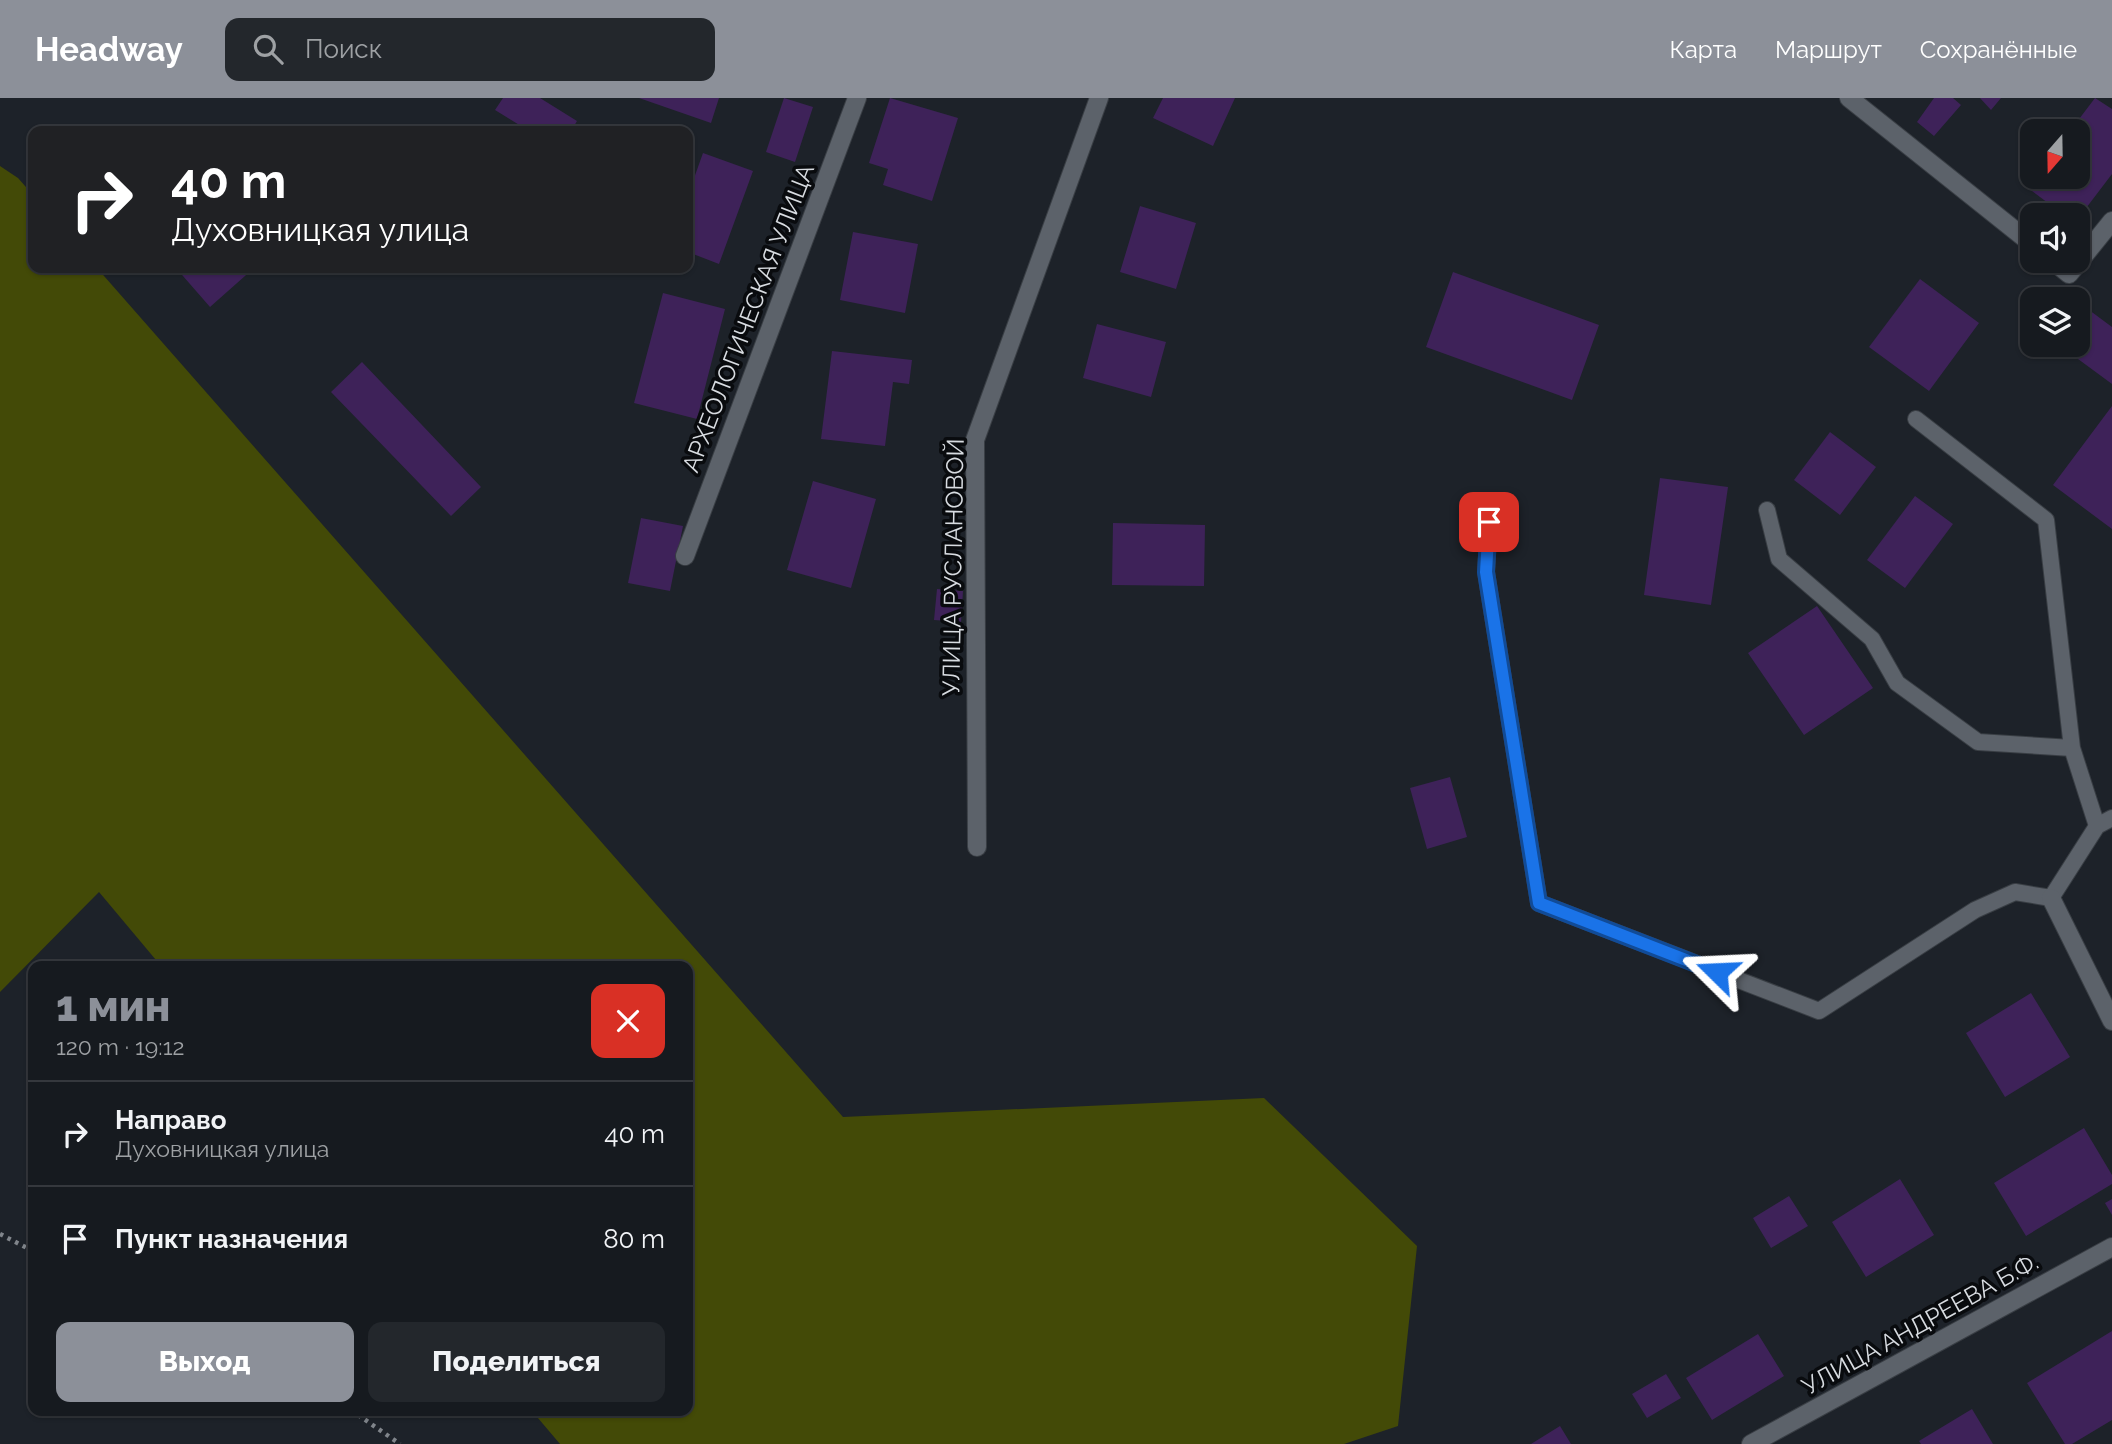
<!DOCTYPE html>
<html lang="ru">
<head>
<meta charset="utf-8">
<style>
  :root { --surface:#161a1f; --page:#23272c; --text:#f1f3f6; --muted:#9ea1a4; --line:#35383d; --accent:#8c9099 }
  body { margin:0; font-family:Raleway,sans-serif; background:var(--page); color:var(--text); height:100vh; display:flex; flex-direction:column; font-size:26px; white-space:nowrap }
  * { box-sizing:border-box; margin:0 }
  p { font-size:23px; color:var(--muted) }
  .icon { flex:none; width:38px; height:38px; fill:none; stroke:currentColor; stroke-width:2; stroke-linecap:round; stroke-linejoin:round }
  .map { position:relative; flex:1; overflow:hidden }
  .side { position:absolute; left:28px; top:863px; width:665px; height:455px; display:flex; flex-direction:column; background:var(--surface); border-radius:14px; box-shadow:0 2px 5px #0004,0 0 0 2px var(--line) }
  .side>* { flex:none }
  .banner { position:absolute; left:28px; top:28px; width:665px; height:147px; border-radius:14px; box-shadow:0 2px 5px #0004,0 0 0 2px var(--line); background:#202124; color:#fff; overflow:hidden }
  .needle { width:46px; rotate:200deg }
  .buttons { position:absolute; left:2020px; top:21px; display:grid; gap:14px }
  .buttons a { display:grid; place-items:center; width:70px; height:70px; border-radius:14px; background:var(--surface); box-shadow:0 2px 5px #0004,0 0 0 2px var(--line); font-size:35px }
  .pin { position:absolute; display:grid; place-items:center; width:60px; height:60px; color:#fff; margin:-30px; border-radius:14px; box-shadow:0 4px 10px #0006 }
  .me { position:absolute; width:77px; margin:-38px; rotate:291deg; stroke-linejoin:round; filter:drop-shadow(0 0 5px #0008) }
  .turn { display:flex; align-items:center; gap:24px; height:147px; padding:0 28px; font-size:32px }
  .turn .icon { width:91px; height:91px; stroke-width:2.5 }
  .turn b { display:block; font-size:49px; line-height:60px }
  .round { display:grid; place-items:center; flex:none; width:74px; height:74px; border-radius:14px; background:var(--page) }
  .summary { display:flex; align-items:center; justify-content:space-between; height:119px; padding:0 28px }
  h1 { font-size:42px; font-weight:800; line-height:52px; color:var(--accent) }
  .action { display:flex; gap:14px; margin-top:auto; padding:14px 28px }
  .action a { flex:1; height:80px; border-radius:14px; background:var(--accent); color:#fff; font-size:28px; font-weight:800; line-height:80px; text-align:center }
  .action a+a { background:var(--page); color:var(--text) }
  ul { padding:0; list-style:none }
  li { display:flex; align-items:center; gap:21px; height:105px; padding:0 28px; border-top:2px solid var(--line) }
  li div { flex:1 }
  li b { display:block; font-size:26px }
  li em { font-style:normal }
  header { display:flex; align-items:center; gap:42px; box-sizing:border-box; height:98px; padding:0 35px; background:var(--accent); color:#fff }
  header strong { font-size:33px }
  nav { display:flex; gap:38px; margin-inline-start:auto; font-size:24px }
  .search { width:490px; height:63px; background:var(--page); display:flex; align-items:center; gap:18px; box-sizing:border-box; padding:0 24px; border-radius:14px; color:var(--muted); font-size:26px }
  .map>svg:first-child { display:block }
  .green { fill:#434a07 }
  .building { fill:#3e2259 }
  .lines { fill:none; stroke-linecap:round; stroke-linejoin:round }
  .lane-casing { stroke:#393e44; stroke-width:18 }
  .street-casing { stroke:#393e44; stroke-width:20 }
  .path { stroke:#80858b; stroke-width:4.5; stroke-dasharray:3.5 5; stroke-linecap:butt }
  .lane { stroke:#5c626a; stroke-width:16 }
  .street { stroke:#5c626a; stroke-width:18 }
  .route-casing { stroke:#114b97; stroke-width:18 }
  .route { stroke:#1a73e8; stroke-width:12 }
  .labels { text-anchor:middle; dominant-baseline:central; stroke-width:7; stroke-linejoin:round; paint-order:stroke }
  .street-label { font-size:24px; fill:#d8dce1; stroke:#090b0e }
</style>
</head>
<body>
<header>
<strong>Headway</strong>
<div class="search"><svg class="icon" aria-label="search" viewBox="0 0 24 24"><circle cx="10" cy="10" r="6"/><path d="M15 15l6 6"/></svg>Поиск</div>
<nav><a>Карта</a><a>Маршрут</a><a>Сохранённые</a></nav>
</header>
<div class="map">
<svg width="2112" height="1346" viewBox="0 0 2112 1346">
  <rect width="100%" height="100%" fill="#1d2229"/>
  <!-- green -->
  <path class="green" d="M0 68 18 80 33 97V170H97L843 1019 1264 1000 1417 1148 1398 1328 1344 1346H560L532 1313 688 1312V868H161L99 794 0 894Z"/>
  <!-- building -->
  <path class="building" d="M503 0H540L577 23 571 33H529L495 12Z
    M639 0H719L711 25Z
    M784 0 813 9 795 64 766 54Z
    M890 0 958 20 932 103 883 87 888 71 869 65Z
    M1163 0H1235L1213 48 1153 20Z
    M1934 0H1953L1961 7 1934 38 1917 24Z
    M1980 0H2001L1991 12Z
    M2095 0 2112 11V76L2077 122V117H2064L2028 90 2036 79H2077V33H2070Z
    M703 55 753 73 719 166 688 154V97Z
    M1140 108 1196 125 1176 191 1120 174Z
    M853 134 918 146 905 215 840 202Z
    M176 170H254L210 209Z
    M1453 174 1599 227 1572 302 1426 249Z
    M1920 181 1979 225 1929 293 1869 249Z
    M663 195 725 211 697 321 634 305Z
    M2081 206 2112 229V286L2059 247H2077V211Z
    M1097 226 1166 244 1151 299 1083 280Z
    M832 253 912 262 909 286 893 284 885 348 821 341Z
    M362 264 481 389 451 418 331 294Z
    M2112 308V431L2053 387Z
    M1830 334 1876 369 1840 417 1794 382Z
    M1660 380 1728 389 1711 507 1644 497Z
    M813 383 876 401 851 490 787 472Z
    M1915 398 1953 426 1905 490 1867 462Z
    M641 420 683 428 670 493 628 485Z
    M1113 425 1205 427 1204 488 1112 487Z
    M937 491 963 493 961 524 934 522Z
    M1817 508 1873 590 1804 637 1748 555Z
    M1450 679 1467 739 1427 751 1410 690Z
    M2031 895 2070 959 2005 999 1966 935Z
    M2084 1030 2112 1077V1086L2026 1138 1994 1085Z
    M1900 1081 1934 1137 1866 1179 1832 1124Z
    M1789 1098 1808 1128 1771 1150 1753 1120Z
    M2112 1101V1117L2105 1105Z
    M2112 1233V1322L2072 1346H2065L2027 1285Z
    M1758 1236 1784 1278 1712 1322 1686 1280Z
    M1666 1276 1681 1300 1647 1320 1632 1296Z
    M1972 1311 1993 1346H1921L1919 1343Z
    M1560 1328 1571 1346H1531Z"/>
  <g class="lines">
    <!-- lane casing -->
    <g class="lane-casing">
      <path id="lane" d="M1916 321 2046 422 2072 650 2097 728
        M1767 412 1779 461 1872 541 1897 585 1978 644 2072 650
        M1489 424 1486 474 1539 805 1819 913 1975 812 2015 794 2051 800 2097 728 2112 720"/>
    </g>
    <!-- street casing -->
    <g class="street-casing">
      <path id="street" d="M1849 0 2032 146
        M2053 163 2069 176 2112 123
        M685 458 857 0
        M977 749 975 342 1099 0
        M2051 800 2112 923
        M1751 1346 2112 1149"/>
    </g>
    <!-- path -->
    <path class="path" d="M0 1136 33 1153
      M351 1312 400 1346"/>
    <!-- lane -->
    <use href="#lane" class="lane"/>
    <!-- street -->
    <use href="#street" class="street"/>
  </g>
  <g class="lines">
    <!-- route casing -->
    <g class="route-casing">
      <path id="route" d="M1489 424 1486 474 1539 805 1717 874"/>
    </g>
    <!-- route -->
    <use href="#route" class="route"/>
  </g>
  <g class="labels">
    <!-- street labels -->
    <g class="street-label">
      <text transform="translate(748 220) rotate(-69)">АРХЕОЛОГИЧЕСКАЯ УЛИЦА</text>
      <text transform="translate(953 469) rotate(-89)">УЛИЦА РУСЛАНОВОЙ</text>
      <text transform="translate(1920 1226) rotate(-29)">УЛИЦА АНДРЕЕВА Б.Ф.</text>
    </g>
  </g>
</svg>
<div class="buttons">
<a><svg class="needle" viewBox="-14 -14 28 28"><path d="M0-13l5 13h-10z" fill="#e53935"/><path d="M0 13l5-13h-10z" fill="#9ea1a4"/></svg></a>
<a><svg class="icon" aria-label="sound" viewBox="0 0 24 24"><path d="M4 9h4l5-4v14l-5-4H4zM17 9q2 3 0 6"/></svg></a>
<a><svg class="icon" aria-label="layers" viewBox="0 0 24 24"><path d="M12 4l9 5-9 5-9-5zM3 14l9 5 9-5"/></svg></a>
</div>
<div class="pin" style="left:1489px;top:424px;background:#d93025"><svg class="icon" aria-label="arrive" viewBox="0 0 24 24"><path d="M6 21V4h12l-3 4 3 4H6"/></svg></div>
<svg class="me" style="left:1717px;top:874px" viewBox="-20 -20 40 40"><path d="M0-17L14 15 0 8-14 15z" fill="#1a73e8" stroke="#fff" stroke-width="4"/></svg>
<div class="banner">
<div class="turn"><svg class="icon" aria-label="right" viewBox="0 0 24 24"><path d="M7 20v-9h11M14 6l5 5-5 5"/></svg><div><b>40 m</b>Духовницкая улица</div></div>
</div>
<section class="side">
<div class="summary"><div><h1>1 мин</h1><p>120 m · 19:12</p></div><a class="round" style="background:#d93025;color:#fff"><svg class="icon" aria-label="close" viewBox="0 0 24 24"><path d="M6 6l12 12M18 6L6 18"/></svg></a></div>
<ul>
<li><svg class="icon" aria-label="right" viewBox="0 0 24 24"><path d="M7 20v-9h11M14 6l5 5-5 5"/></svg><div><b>Направо</b><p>Духовницкая улица</p></div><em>40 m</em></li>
<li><svg class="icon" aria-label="arrive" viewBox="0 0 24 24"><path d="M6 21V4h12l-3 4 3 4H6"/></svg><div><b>Пункт назначения</b></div><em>80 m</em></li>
</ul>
<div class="action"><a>Выход</a><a>Поделиться</a></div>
</section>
</div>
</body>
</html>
